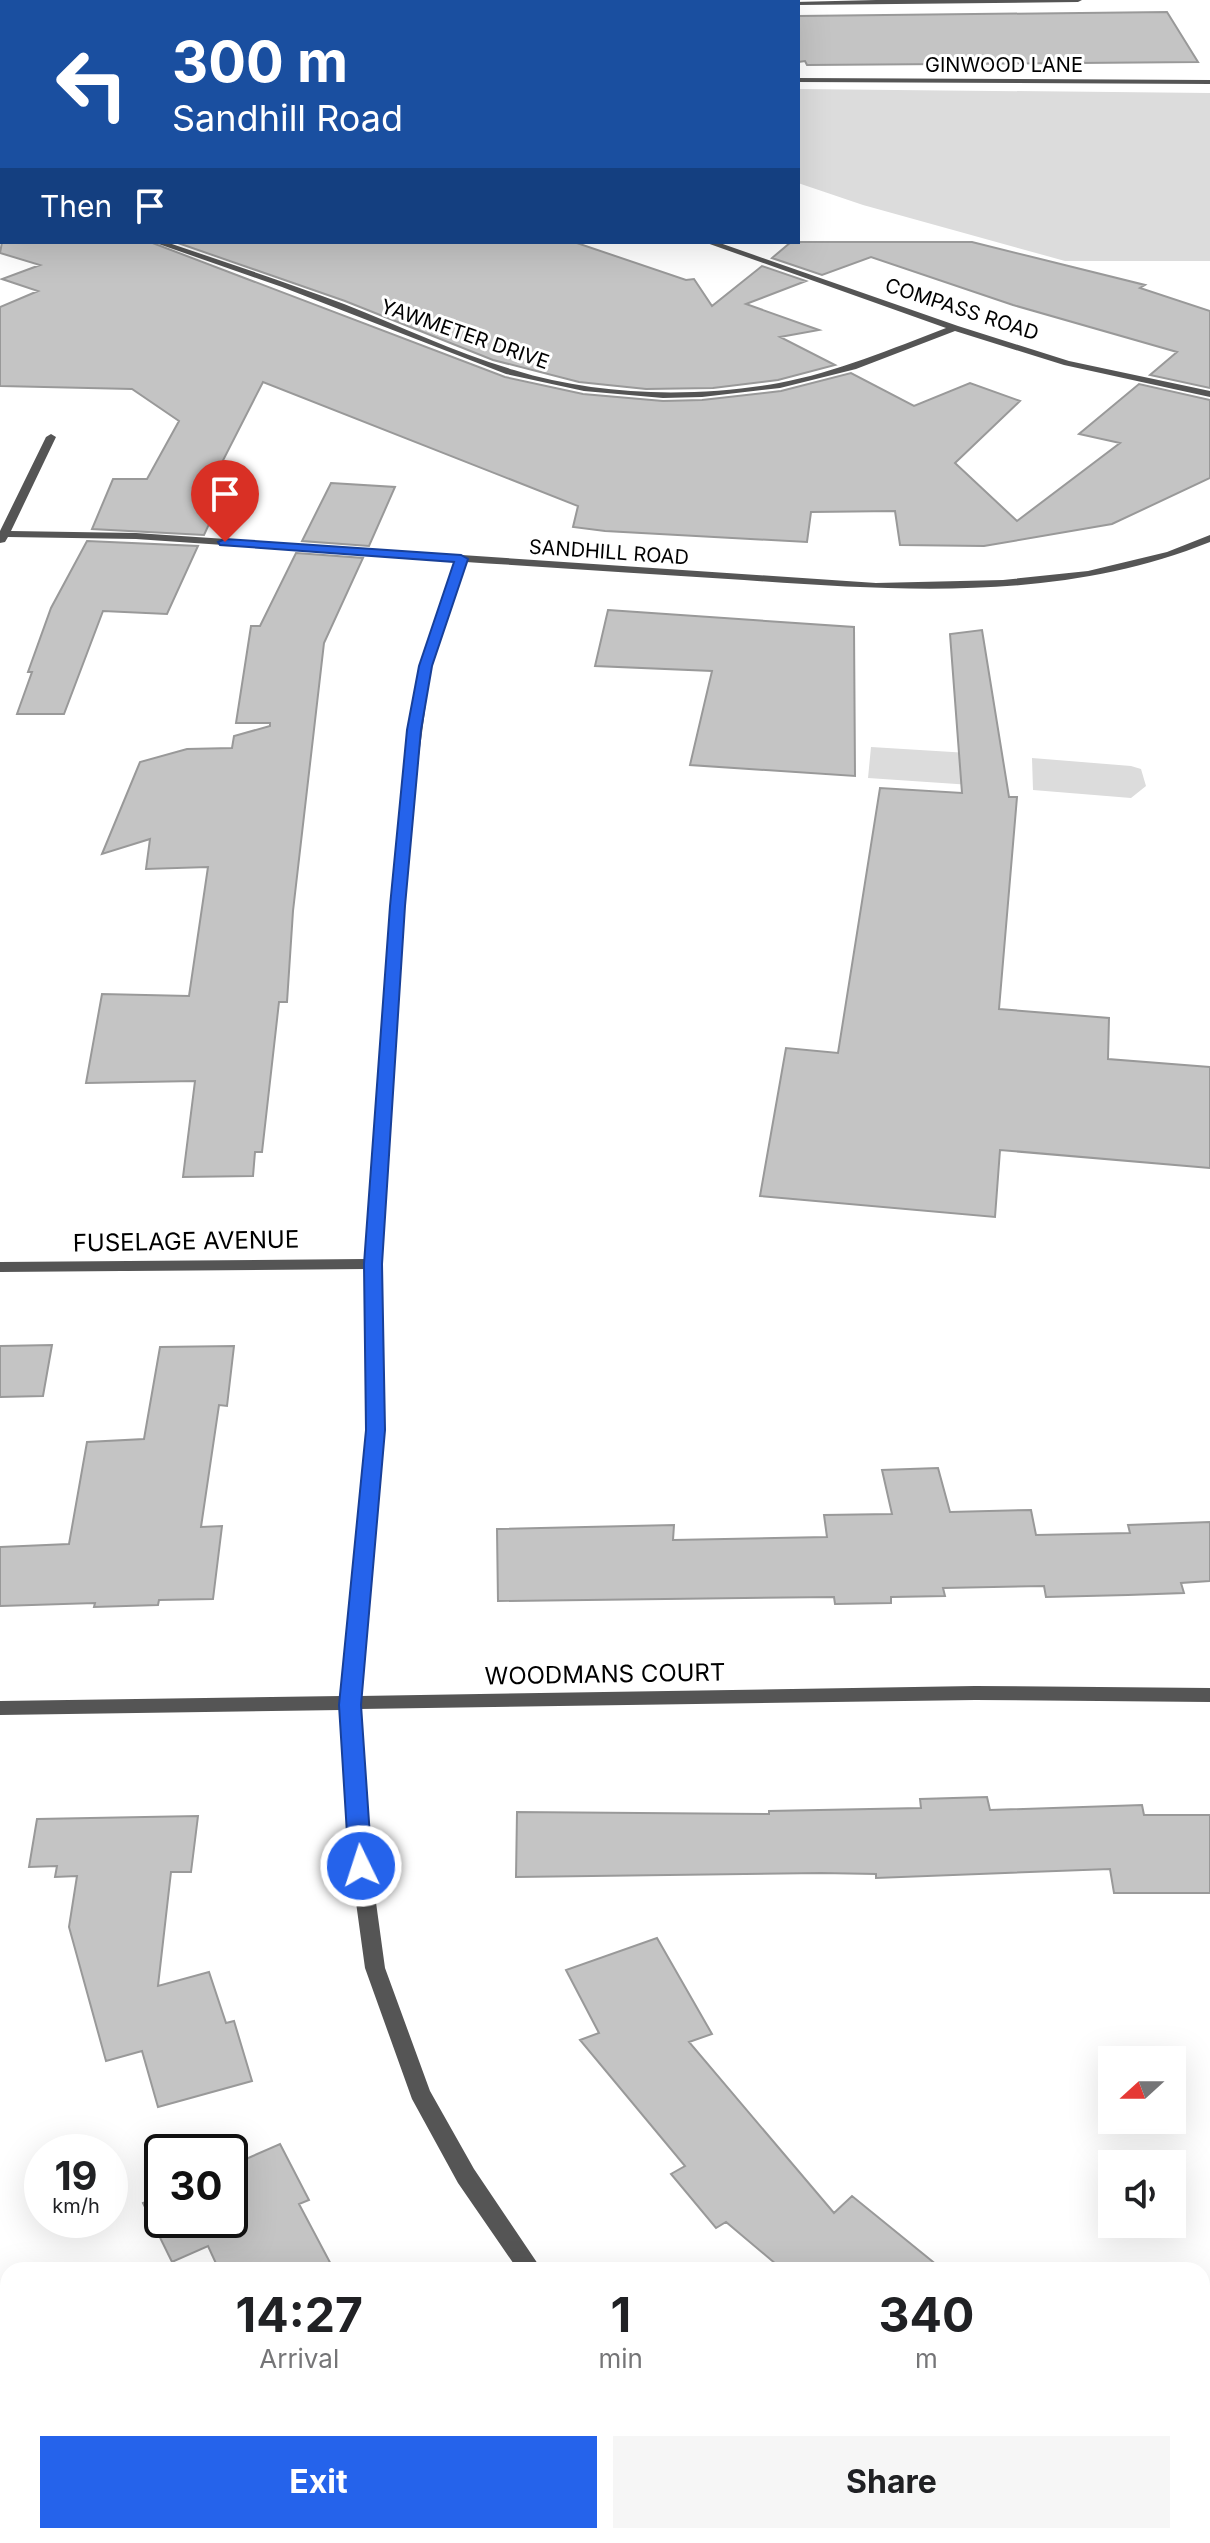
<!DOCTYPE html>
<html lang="en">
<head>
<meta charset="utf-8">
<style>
  :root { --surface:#fff; --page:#f6f6f6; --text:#202124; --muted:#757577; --accent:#2563eb }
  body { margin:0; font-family:Inter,sans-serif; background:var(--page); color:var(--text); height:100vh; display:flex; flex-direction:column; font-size:30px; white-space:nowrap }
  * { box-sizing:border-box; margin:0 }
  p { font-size:26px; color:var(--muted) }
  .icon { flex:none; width:44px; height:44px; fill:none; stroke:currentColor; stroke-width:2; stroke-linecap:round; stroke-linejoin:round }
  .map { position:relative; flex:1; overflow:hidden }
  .side { position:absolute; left:0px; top:2262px; width:1210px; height:282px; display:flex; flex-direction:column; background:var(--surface); border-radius:24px 24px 0 0; box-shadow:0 8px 32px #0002 }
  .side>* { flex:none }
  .hud { position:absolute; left:0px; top:0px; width:800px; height:244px; box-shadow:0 8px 32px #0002; background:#1a4fa0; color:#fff; overflow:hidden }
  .needle { width:52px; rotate:249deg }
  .fabs { position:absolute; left:1098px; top:2046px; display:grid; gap:16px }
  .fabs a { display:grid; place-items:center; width:88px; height:88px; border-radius:0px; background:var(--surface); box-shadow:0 8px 32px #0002; font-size:40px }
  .speed { position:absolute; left:24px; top:2134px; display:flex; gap:16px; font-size:40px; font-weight:700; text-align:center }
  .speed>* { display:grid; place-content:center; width:104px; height:104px; border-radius:50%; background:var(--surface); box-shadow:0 8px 32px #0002; line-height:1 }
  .speed small { font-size:20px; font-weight:400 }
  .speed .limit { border:4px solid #111; border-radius:12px; background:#fff; color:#111 }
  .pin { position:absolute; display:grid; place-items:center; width:68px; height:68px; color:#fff; margin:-82px -34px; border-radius:50% 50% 50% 0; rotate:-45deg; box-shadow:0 0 8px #0007 }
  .pin .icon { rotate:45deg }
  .me { position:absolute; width:88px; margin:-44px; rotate:356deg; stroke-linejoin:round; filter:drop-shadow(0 0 6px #0008) }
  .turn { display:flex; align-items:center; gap:28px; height:168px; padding:0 40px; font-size:36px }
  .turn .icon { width:104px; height:104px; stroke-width:2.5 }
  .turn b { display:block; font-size:56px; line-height:68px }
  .then { display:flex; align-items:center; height:76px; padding:0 40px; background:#0003; gap:16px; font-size:30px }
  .eta { display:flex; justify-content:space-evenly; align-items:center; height:136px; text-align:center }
  .eta b { font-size:48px; font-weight:700; line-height:56px }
  .primary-button { display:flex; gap:16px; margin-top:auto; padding:16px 40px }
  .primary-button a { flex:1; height:92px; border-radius:0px; background:var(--accent); color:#fff; font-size:32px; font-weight:700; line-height:92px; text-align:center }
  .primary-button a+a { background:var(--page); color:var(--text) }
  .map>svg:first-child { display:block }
  .green { fill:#dcdcdc }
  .building { fill:#c4c4c4; stroke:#999; stroke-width:2 }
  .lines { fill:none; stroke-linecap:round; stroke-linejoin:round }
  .minor { fill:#555; fill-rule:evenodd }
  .route { fill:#2563eb; stroke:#184099; stroke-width:2 }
  .labels { text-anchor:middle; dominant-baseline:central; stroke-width:6; stroke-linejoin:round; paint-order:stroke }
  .far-street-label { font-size:20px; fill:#000; stroke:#fff }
  .street-label { font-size:24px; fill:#000; stroke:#fff }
</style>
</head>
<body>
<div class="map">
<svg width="1210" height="2543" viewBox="0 0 1210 2543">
  <rect width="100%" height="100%" fill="#fff"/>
  <!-- green -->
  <path class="green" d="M798 89 1210 93V261H1065L863 205 798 183Z
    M871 747 1001 755V787L868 778Z
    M1032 758 1131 766 1141 769 1146 786 1131 798 1033 790Z"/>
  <!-- building -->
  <path class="building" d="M1167 12 1198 62 807 65 805 61 798 62V16Z
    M2 242H150L505 377 583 394 663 401 702 400 781 391 851 373 914 406 970 383 1020 401 955 463 1017 521 1120 443 1079 434 1139 384 1210 400V478L1112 524 984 546 900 545 895 511 811 512 807 542 605 531 573 527 578 506 263 382 215 476 231 477 204 535 92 529 113 479H147L179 421 132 389 0 386V307L38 291 2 279 40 265 0 253Z
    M175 242H574L686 280 694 279 712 306 762 266 806 281 746 304 819 330 780 337 835 365 778 380 713 388 646 389 579 382 493 360 345 301Z
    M791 242H972L1145 285 1140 288 1210 311V388L1150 375 1177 352 1013 305 871 257 822 275 772 258Z
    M331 483 395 487 369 546 302 541Z
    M87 541 198 546 167 614 103 611 64 714H17L32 672H28L51 608Z
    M296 553 363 558 324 643 293 911 287 1002H279L262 1152H255L253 1176 183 1177 195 1081 86 1083 102 994 189 996 208 867 146 869 150 839 102 854 140 762 187 749 232 748 234 736 270 726V723H236L251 626H260Z
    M608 610 854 627 855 776 690 765 712 671 595 666Z
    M982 630 1009 797H1017L999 1009 1109 1018 1108 1059 1210 1067V1168L1000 1150 995 1217 760 1196 786 1048 838 1053 880 788 962 793 950 634Z
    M52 1345 43 1396 0 1397V1346Z
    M234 1346 227 1406 219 1405 201 1527 222 1526 213 1599 159 1600 158 1605 94 1607 95 1603 0 1606V1547L69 1544 87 1442 144 1439 160 1347Z
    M938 1468 950 1512 1031 1510 1036 1535 1130 1533 1128 1525 1210 1522V1581L1181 1583 1184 1593 1128 1595 1046 1597 1044 1586 943 1588 945 1596 891 1597V1603L835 1604 834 1597 498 1601 497 1529 674 1525 673 1540 827 1537 824 1515 892 1514 882 1470Z
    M987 1797 990 1810 1142 1805 1144 1815H1210V1893H1114L1110 1869 876 1878V1874L821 1873 516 1877 517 1812 769 1814V1811L921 1808 920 1799Z
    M198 1816 191 1872H171L158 1986 209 1972 226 2023 234 2021 252 2081 158 2107 142 2051 106 2061 69 1927 77 1876 55 1877 57 1866 29 1867 37 1819Z
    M657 1938 712 2034 689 2042 834 2213 852 2196 943 2270H783L726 2222 716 2228 671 2174 685 2166 580 2040 599 2033 566 1970Z
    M280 2144 309 2200 299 2204 334 2270H219L208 2246 172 2262 143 2203 162 2195V2220H230V2166Z"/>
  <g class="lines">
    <!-- minor -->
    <path class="minor" d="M271 0H279L269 2Z
      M468 0H476L466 2Z
      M876 0H1082L1078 2 798 5V2H795Z
      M0 63H2V67H0Z
      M798 78 1210 80V84L798 82Z
      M0 200H2V206H0Z
      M2 215V221L0 222V216Z
      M153 242H166C225 262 285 282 344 304 400 326 456 353 514 370 598 396 693 398 779 383 837 372 891 349 946 328L704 242H717L958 326 1069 361 1210 391V397L1064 365 955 331 856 369 780 388 702 397 663 398 584 391 506 374 282 287Z
      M51 434 56 437 11 531 136 533 876 583 1003 580 1088 571 1167 552 1210 535V542C1061 602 901 591 744 580 651 574 558 568 466 562L431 666 415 785 404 906 381 1264 385 1430 360 1696 975 1686 1210 1688V1702L975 1700 360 1709 371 1866 385 1968 430 2091 474 2169 542 2270H518L458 2183 412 2099 365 1968 351 1866 341 1710 0 1715V1701L341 1696 367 1430 365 1269 0 1272V1262L365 1259 390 906 403 785 419 666 455 561 136 539 8 537 5 542 0 543V531L46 437Z
      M567 2536H595L592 2543H564Z
      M786 2536H816L819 2543H789Z"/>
  </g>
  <!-- route -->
  <path class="route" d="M225 539 461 555 468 559 432 666 421 730 405 906 382 1264 385 1430 361 1705 372 1866 369 1873 361 1875 353 1873 349 1866 339 1705 366 1430 364 1264 390 906 407 730 419 666 454 562 220 545 218 542Z"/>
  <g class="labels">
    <!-- far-street labels -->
    <g class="far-street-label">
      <text x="1004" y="65">GINWOOD LANE</text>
      <text transform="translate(962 309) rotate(18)">COMPASS ROAD</text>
      <text transform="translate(465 334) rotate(19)">YAWMETER DRIVE</text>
      <text transform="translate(609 552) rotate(4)">SANDHILL ROAD</text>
    </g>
    <!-- street labels -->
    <g class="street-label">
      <text transform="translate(186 1241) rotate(-1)">FUSELAGE AVENUE</text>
      <text transform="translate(605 1674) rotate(-1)">WOODMANS COURT</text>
    </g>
  </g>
</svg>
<div class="fabs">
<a><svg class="needle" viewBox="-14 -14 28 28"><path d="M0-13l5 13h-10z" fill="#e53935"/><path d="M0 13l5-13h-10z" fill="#757577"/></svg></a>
<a><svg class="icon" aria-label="sound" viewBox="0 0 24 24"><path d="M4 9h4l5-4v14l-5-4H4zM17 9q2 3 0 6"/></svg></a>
</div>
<div class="speed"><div>19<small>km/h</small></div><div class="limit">30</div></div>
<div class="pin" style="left:225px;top:542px;background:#d93025"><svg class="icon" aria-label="arrive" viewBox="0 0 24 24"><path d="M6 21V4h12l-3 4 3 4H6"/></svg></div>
<svg class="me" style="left:361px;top:1866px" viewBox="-20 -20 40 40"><circle r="17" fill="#2563eb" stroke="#fff" stroke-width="3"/><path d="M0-11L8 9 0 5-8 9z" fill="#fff"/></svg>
<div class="hud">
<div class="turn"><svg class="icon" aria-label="left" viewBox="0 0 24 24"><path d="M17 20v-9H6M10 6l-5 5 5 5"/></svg><div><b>300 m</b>Sandhill Road</div></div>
<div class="then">Then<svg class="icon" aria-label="arrive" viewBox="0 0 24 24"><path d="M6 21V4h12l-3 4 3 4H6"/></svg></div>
</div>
<section class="side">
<div class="eta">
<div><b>14:27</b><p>Arrival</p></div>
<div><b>1</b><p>min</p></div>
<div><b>340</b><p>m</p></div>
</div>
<div class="primary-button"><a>Exit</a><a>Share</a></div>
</section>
</div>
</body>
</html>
